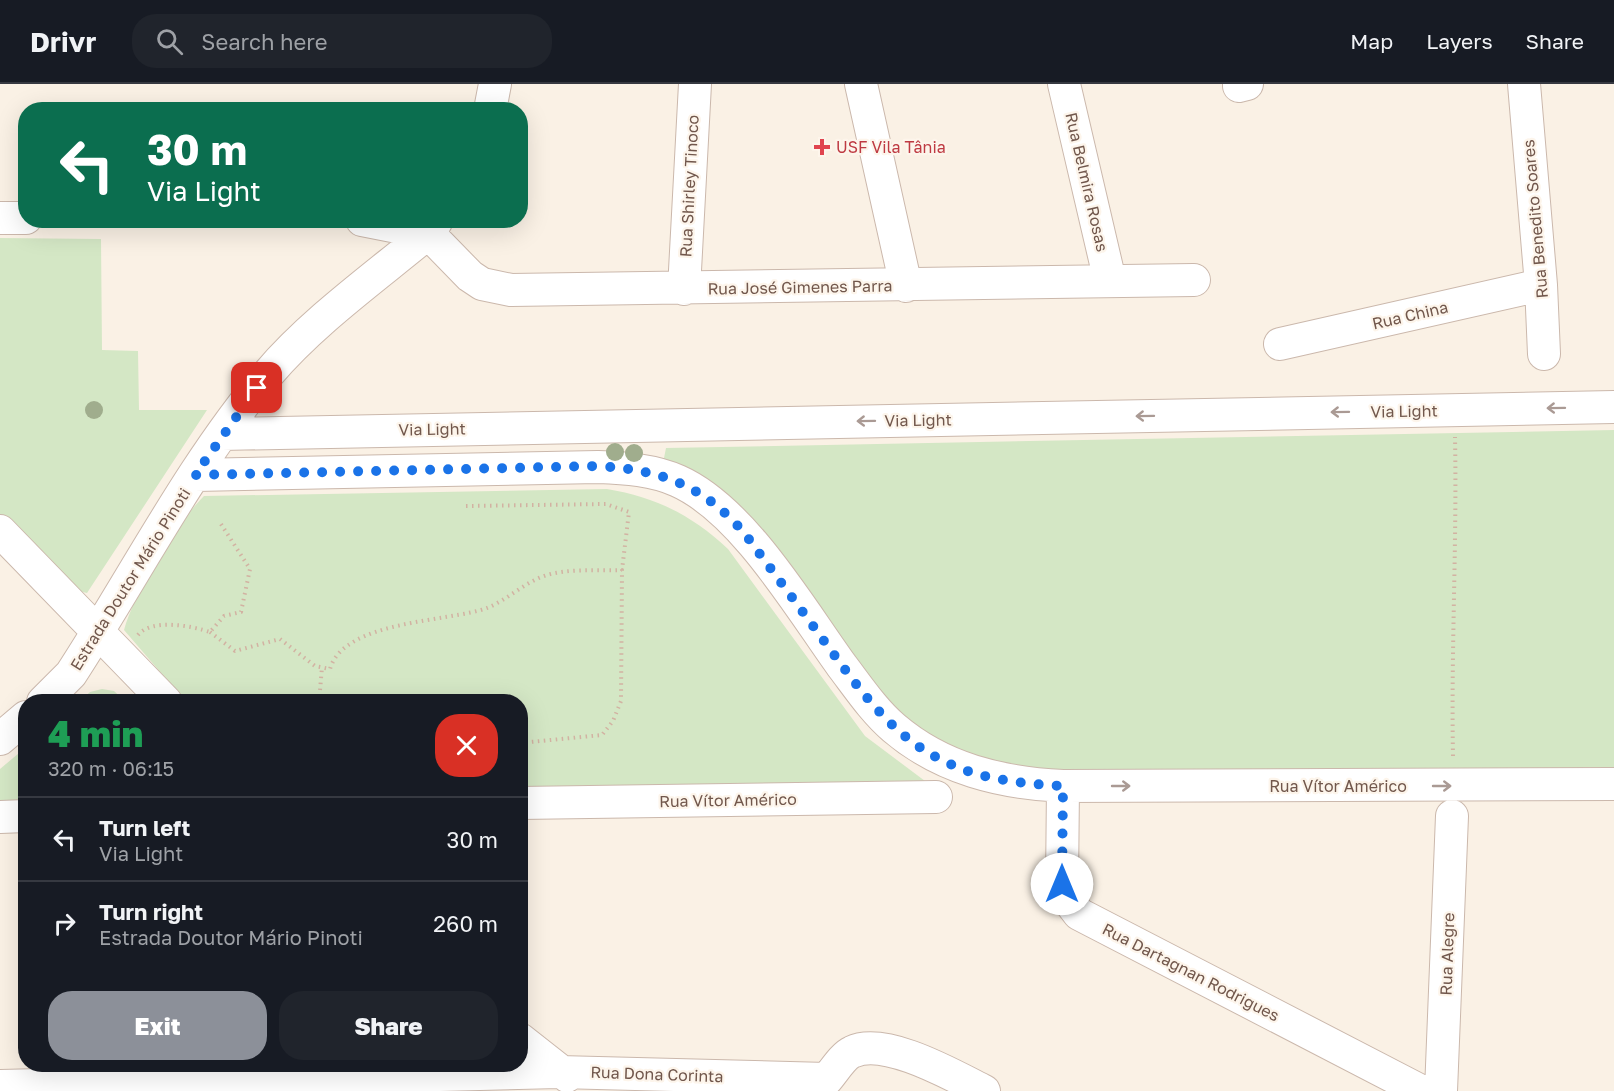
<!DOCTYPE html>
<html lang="en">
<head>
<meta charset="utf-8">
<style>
  :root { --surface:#171b24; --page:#20242c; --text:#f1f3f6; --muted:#9ea1a6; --line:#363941; --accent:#8c9099 }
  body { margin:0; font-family:"Golos Text",sans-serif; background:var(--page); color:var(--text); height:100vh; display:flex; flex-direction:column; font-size:22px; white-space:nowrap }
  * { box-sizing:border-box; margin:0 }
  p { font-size:20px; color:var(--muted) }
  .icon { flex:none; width:33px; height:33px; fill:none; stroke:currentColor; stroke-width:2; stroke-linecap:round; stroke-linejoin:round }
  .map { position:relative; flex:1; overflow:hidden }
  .side { position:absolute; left:18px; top:610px; width:510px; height:378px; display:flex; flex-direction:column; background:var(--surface); border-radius:24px; box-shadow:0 6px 24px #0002 }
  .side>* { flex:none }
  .guide { position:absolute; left:18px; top:18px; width:510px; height:126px; border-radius:24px; box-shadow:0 6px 24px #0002; background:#0b6e4f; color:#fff; overflow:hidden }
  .pin { position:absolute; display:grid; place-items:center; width:51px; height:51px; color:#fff; margin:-26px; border-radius:12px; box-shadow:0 3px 9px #0006 }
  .me { position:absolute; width:66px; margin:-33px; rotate:0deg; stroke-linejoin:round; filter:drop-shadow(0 0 4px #0008) }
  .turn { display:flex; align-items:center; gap:21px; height:126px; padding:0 30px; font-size:27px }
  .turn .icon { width:78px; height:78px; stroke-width:2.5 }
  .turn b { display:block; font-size:42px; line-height:51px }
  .round { display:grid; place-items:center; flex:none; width:63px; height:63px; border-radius:24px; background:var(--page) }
  .summary { display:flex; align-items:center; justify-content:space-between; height:102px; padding:0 30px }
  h1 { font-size:36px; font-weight:800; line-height:45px; color:#1e9e55 }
  .button { display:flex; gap:12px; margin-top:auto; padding:12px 30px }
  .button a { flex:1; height:69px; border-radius:24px; background:var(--accent); color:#fff; font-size:24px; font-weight:800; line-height:69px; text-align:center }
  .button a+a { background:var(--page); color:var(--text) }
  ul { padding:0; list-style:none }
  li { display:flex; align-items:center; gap:18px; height:84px; padding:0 30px; border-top:2px solid var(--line) }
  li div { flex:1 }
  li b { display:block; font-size:22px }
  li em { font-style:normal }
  header { display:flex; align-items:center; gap:36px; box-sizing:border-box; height:84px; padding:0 30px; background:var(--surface); border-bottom:2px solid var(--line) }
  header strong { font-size:28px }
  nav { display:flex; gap:33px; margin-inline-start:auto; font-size:21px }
  .search { width:420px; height:54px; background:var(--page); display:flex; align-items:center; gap:15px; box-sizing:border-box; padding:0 21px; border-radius:24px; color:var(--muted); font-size:22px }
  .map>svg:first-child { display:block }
  .green { fill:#d4e7c5 }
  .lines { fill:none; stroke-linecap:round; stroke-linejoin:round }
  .minor-casing { stroke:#cbb8ac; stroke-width:34 }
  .path { stroke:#d2b2a2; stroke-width:4; stroke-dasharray:1.5 4.5; stroke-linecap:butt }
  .minor { stroke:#fff; stroke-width:32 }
  .tree { fill:#a0ad8d }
  .oneway { stroke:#aa9a94 }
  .route { stroke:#1a73e8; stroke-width:10; stroke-dasharray:0 18 }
  .health-dot { fill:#e0444e; stroke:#fdf5eb; stroke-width:2 }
  .labels { text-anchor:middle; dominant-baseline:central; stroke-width:4.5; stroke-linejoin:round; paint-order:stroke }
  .health-label { font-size:16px; fill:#be3a42; stroke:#fdf5eb; text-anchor:start }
  .street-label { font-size:16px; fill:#71574c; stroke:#fdf5eb }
</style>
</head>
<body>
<header>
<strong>Drivr</strong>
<div class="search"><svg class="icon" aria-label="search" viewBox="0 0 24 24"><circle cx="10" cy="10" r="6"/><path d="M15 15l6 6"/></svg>Search here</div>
<nav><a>Map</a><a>Layers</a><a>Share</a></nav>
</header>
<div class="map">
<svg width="1614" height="1007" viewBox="0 0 1614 1007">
  <rect width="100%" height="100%" fill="#faf1e5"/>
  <!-- green -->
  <path class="green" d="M0 154 101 155 102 266 138 267 139 326H207L87 509 75 506 0 434Z
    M1614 346V683H1586L1532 696 1004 694 893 638 775 474 662 384 666 364Z
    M607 405C655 413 692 431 728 465L865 652 925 697 521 706 520 618H186L124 546C136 505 173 443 204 412Z
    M102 605 114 607 126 618H79L90 608Z
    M25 664V715L0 717V685Z"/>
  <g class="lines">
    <!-- minor casing -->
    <g class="minor-casing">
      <path id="minor" d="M861 0 906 202
        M1064 0 1110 197
        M1524 0 1541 201 1544 270
        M1239 2 1247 0
        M490 26 495 0
        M0 134H26
        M362 136 428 149 470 192 482 200 511 206 1194 196
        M684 205 695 0
        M1280 260 1541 201
        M222 350 1614 323
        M195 391 598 383C625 384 654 386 678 397 743 426 800 524 842 582 858 603 874 627 894 644 942 685 1001 699 1063 702L1614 700
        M0 447 166 618
        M43 618 71 590C136 490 191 381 268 290 312 238 375 193 428 149L436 138
        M0 655 26 633
        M1063 702 1062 800 1066 813 1079 830 1421 1007
        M520 719 936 713
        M0 733 26 732
        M520 955 567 992
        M0 1002 559 988 827 995C834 987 843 972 852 968 885 952 954 992 984 1007
        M1441 1007 1452 732"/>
    </g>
    <!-- path -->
    <path class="path" d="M466 422 606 420 629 428 622 486
      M210 548 235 567 280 555 315 582 330 585C344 536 449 538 487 524 507 516 524 499 544 492 567 484 597 487 622 486L621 617 613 637 602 651 520 659
      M138 551C152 534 192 542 210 548L224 532 241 528 250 485 219 437
      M319 618 322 583
      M1453 672C1451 565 1457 459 1455 353"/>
    <!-- minor -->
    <use href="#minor" class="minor"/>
  </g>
  <!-- trees -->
  <g class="tree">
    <circle cx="94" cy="326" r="9"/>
    <circle cx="615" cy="368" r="9"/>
    <circle cx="634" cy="369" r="9"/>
  </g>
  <!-- one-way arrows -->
  <defs><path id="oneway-shaft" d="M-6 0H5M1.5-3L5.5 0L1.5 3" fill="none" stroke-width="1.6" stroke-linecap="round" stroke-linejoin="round" transform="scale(1.5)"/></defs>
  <g class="oneway">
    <use href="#oneway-shaft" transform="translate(1556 324) rotate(179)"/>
    <use href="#oneway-shaft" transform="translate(1340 328) rotate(179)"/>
    <use href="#oneway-shaft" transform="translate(1145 332) rotate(179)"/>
    <use href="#oneway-shaft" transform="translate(866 337) rotate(179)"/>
    <use href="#oneway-shaft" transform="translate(1121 702)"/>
    <use href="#oneway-shaft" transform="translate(1442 702)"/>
  </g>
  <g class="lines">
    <!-- route -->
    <path class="route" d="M257 304 195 391 598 382C662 386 703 401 745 450 771 485 798 521 824 557 860 606 893 655 950 680 984 696 1026 700 1063 702L1062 800"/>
  </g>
  <!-- markers -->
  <path class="health-dot" d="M819 54h6v6h6v6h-6v6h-6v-6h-6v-6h6z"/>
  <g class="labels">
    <!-- health labels -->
    <g class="health-label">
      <text x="836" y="63">USF Vila Tânia</text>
    </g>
    <!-- street labels -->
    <g class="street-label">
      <text transform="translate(1087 98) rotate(77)">Rua Belmira Rosas</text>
      <text transform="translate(689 102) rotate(-87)">Rua Shirley Tinoco</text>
      <text transform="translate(1535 135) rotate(-95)">Rua Benedito Soares</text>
      <text transform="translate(800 203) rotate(-1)">Rua José Gimenes Parra</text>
      <text transform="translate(1410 231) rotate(-13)">Rua China</text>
      <text transform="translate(1404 327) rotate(-1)">Via Light</text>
      <text transform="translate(918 336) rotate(-1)">Via Light</text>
      <text transform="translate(432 345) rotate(-1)">Via Light</text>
      <text transform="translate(130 495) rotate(-58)">Estrada Doutor Mário Pinoti</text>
      <text x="1338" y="702">Rua Vítor Américo</text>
      <text transform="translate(728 716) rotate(-1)">Rua Vítor Américo</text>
      <text transform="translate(1447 870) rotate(-88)">Rua Alegre</text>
      <text transform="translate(1191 888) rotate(27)">Rua Dartagnan Rodrigues</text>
      <text transform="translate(657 990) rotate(2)">Rua Dona Corinta</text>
    </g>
  </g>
</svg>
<div class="pin" style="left:257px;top:304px;background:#d93025"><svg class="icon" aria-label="arrive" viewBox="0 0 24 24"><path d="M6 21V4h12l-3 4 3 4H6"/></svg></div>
<svg class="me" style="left:1062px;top:800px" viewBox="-20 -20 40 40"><circle r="19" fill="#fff"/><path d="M0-13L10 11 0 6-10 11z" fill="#1a73e8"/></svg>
<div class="guide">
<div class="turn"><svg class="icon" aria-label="left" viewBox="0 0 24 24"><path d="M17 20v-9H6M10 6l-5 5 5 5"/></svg><div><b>30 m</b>Via Light</div></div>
</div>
<section class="side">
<div class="summary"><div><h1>4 min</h1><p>320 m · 06:15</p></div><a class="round" style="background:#d93025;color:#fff"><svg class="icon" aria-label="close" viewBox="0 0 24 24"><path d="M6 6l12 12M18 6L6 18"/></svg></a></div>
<ul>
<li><svg class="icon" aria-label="left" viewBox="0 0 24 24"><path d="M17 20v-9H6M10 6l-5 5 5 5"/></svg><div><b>Turn left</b><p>Via Light</p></div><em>30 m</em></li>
<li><svg class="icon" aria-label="right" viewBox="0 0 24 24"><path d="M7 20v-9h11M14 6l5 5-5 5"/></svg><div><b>Turn right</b><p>Estrada Doutor Mário Pinoti</p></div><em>260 m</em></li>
</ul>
<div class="button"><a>Exit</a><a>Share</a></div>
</section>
</div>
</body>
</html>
